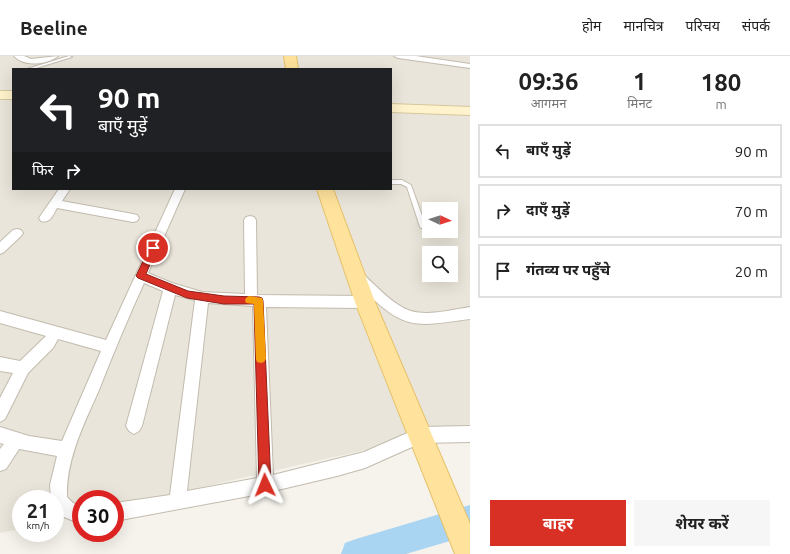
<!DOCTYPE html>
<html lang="hi">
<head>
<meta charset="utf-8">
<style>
  :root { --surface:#fff; --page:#f6f6f6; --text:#222; --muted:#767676; --line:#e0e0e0; --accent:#d93025 }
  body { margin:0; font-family:Ubuntu,"Noto Sans Devanagari",sans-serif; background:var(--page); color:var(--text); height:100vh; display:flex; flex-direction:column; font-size:15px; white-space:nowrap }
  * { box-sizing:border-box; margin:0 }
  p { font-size:13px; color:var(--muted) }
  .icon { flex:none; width:22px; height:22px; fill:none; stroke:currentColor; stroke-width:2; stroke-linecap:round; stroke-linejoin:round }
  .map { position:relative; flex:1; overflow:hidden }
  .sheet { display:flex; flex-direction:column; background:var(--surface); width:320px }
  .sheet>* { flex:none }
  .banner { position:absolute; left:12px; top:12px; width:380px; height:122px; border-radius:0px; box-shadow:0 4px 16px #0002; background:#202124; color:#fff; overflow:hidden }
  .needle { width:26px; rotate:94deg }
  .tools { position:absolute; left:422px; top:146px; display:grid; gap:8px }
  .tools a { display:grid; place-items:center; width:36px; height:36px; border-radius:0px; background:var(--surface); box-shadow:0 4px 16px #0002; font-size:20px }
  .speed { position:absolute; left:12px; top:434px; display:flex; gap:8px; font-size:20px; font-weight:700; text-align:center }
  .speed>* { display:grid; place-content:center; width:52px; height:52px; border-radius:50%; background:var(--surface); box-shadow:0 4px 16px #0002; line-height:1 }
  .speed small { font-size:10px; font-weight:400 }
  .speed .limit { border:6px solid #d22; background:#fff; color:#111 }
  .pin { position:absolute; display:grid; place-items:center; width:34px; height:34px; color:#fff; margin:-17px; border:2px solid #fff; border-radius:50%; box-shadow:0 1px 4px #0007 }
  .me { position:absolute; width:44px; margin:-22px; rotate:358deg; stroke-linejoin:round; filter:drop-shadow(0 0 3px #0008) }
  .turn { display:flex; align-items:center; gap:14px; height:84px; padding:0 20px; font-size:18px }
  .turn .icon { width:52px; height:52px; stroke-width:2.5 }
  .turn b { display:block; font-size:28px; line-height:34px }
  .then { display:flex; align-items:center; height:38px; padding:0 20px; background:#0003; gap:8px; font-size:15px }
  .eta { display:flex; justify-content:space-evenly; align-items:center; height:68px; text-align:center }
  .eta b { font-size:24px; font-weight:700; line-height:28px }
  .action { display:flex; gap:8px; margin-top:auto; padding:8px 20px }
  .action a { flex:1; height:46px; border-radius:0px; background:var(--accent); color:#fff; font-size:16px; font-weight:700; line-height:46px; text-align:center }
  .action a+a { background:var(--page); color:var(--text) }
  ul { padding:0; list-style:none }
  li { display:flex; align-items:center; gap:12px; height:54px; margin:0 8px 6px; padding:0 12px; border:2px solid var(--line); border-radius:0px }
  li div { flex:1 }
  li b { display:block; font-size:15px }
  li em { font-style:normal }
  header { display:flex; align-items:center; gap:24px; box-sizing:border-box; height:56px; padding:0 20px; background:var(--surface); border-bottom:1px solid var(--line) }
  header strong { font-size:19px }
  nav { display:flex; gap:22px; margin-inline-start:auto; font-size:14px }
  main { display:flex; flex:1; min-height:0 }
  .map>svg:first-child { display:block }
  .residential { fill:#eae5da; fill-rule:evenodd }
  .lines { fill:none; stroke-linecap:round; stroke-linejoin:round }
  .river { fill:#a9d4f2; fill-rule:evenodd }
  .lane-casing { stroke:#c2bbae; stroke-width:2 }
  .street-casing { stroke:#c2bbae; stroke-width:2 }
  .secondary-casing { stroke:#d6c79b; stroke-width:2 }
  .primary-casing { stroke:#e6c16a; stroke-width:2 }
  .lane { fill:#fff; fill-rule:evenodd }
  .street { fill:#fff; fill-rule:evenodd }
  .secondary { fill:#fff3cd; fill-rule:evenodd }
  .primary { fill:#ffe39c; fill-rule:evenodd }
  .route { fill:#d93025; stroke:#8d1f18 }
  .slow { fill:#f59e0b }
</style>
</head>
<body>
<header>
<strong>Beeline</strong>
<nav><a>होम</a><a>मानचित्र</a><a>परिचय</a><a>संपर्क</a></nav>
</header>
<main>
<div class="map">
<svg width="470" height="498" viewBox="0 0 470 498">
  <rect width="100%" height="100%" fill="#f6f3ec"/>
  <!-- residential -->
  <path class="residential" d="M0 0H470V370L115 451V443H81V459L55 465V443H21V473L0 477ZM13 13H391V133H13ZM429 153H451V175H429ZM429 197H451V219H429Z"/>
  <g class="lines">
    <!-- river -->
    <path class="river" d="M470 449V479L406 498H341L345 487 356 483Z"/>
    <!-- lane casing -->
    <g class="lane-casing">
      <path id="lane" d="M69 0 72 1 33 13H27Z
        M391 124H402L411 129 426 171 425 172H421L420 171 407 131 401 128H391Z"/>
    </g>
    <!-- street casing -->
    <g class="street-casing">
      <path id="street" d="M14 0H24L31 3 58 0C47 9 24 11 14 0Z
        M394 0H416L470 8V12L398 2Z
        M59 133H70L62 145 133 158 137 159 139 162 137 165 133 166 57 152C53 159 50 168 41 165L39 162 41 159Z
        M175 133H185L148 217 172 227 202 236 245 238 244 164 246 161 250 160 254 161 256 164 257 239 365 240 370 242 371 246 370 250 365 252 266 251 273 419 364 396 421 371 470 370V386L421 387 365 412 337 420 265 437 115 465V447L170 439 195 244 175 239 142 370 139 375 134 378 129 375 126 370 163 235 144 227C128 262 113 298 99 334 84 368 66 403 67 441L73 447 81 450V468L64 461 55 452V443H51L50 429 57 400 19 393 6 413 0 415V393L4 388 0 387V371L29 380 62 385 101 295 58 283 53 292 28 317 5 363 0 366V342L13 317 0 315V301L20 305 46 280 0 267V255L106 284ZM208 247 253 250 257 422 187 435Z
        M17 173 21 174 23 177 21 180 4 196 0 198V186L13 174Z
        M357 215 361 216C374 228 394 250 411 255 429 260 451 254 470 251V263C450 265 429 271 409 266 387 260 369 238 353 224L351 220 353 216Z"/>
    </g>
    <!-- secondary casing -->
    <g class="secondary-casing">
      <path id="secondary" d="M0 35H13V43H0Z
        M391 48 470 51V59L391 56Z"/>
    </g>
    <!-- primary casing -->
    <g class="primary-casing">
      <path id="primary" d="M284 0H296L298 13H286Z
        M317 133H333L375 246 470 468V498H455L355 246Z"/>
    </g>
    <!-- lane -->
    <use href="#lane" class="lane"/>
    <!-- street -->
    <use href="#street" class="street"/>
    <!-- secondary -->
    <use href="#secondary" class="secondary"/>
    <!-- primary -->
    <use href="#primary" class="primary"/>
  </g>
  <!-- route -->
  <path class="route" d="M153 189 157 192 146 218 188 235 224 240 259 241 262 242 263 245 271 429 269 433 265 435 261 433 259 429 254 248H224L187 242 138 222 136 220 150 190Z"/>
  <!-- slow -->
  <path class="slow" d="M249 240 262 242 263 245 266 303 264 306 261 307 257 306 256 303 254 248 246 247 245 244 246 242Z"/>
</svg>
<div class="tools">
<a><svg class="needle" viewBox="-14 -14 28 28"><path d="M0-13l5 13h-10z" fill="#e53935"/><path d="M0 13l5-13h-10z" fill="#767676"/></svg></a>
<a><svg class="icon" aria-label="search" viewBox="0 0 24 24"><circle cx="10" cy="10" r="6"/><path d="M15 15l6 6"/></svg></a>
</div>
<div class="speed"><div>21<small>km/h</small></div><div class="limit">30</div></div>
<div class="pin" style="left:153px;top:192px;background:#d93025"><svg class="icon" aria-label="arrive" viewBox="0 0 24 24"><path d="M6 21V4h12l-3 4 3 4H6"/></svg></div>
<svg class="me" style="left:265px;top:429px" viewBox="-20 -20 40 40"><path d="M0-17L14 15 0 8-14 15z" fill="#d93025" stroke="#fff" stroke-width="4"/></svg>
<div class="banner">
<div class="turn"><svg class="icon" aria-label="left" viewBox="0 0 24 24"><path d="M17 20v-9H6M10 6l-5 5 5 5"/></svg><div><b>90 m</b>बाएँ मुड़ें</div></div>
<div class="then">फिर<svg class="icon" aria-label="right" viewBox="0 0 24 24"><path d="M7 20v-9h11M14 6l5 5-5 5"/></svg></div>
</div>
</div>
<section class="sheet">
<div class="eta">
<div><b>09:36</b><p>आगमन</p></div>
<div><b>1</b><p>मिनट</p></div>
<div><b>180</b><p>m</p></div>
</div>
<ul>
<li><svg class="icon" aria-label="left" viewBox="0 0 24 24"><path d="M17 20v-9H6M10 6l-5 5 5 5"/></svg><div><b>बाएँ मुड़ें</b></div><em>90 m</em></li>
<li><svg class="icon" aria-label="right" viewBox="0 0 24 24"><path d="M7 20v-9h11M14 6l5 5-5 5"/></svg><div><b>दाएँ मुड़ें</b></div><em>70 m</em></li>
<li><svg class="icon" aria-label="arrive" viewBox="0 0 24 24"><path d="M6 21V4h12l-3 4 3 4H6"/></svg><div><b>गंतव्य पर पहुँचे</b></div><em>20 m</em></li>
</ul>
<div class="action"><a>बाहर</a><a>शेयर करें</a></div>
</section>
</main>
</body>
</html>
